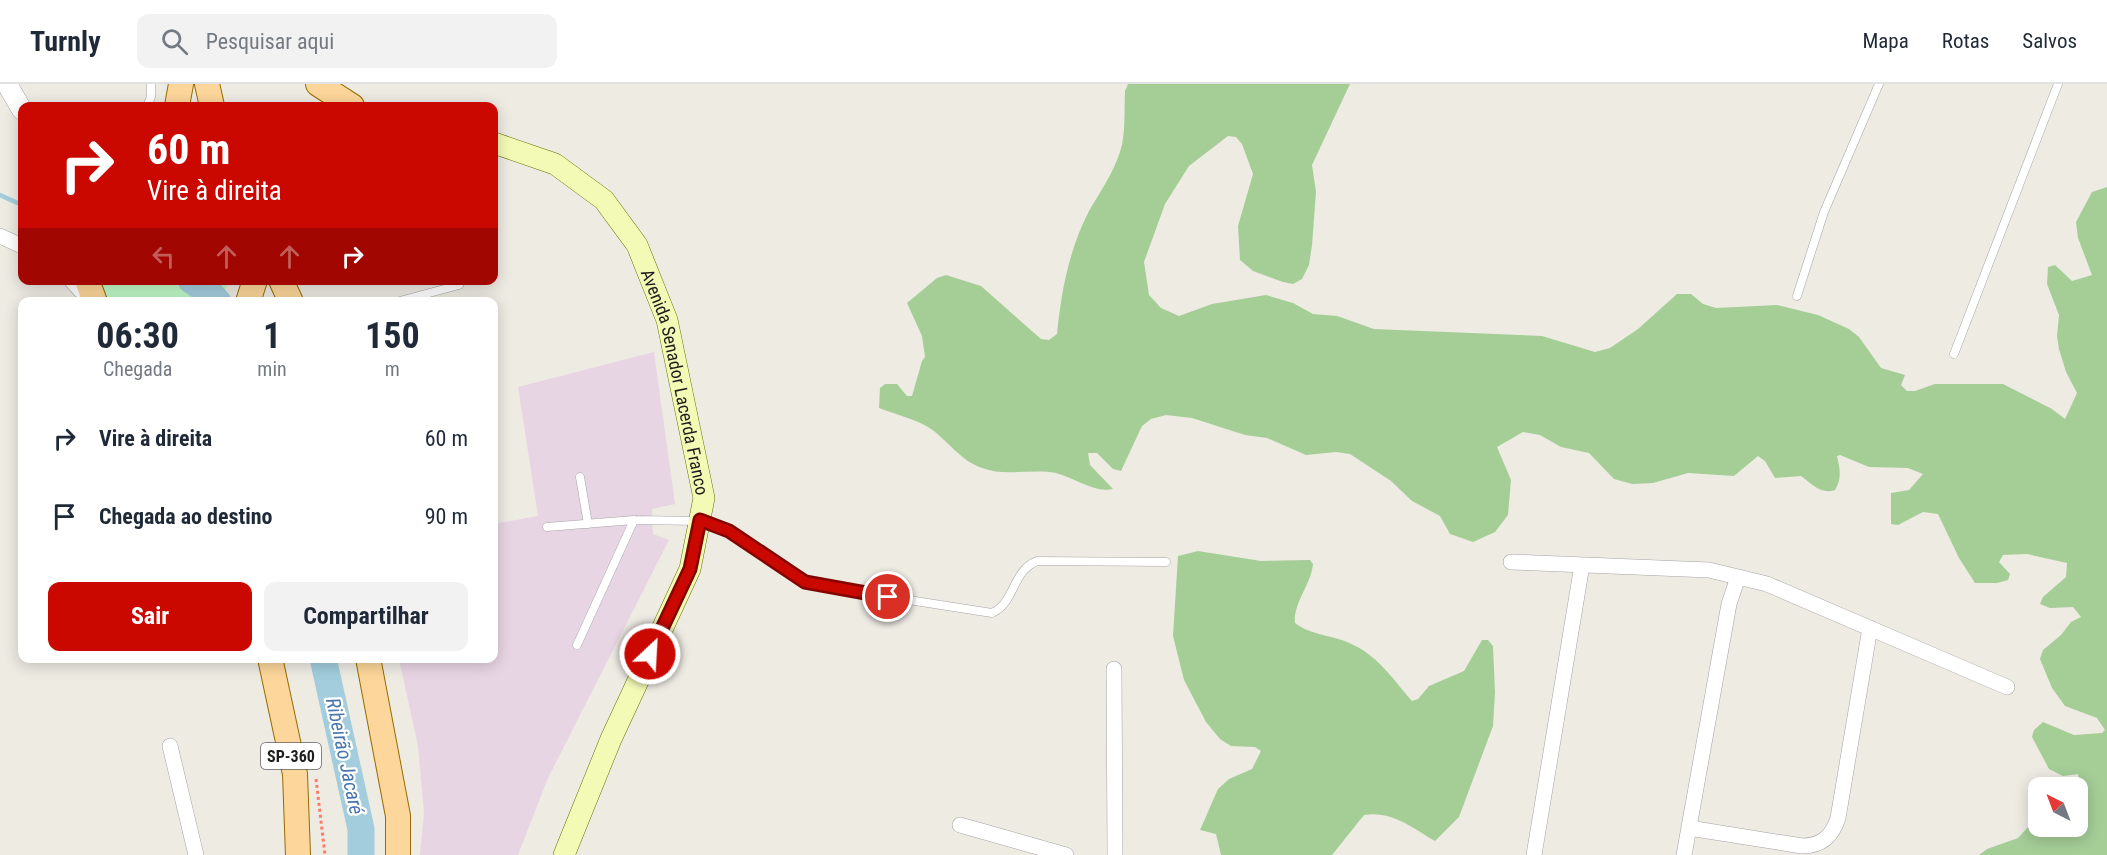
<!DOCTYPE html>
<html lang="pt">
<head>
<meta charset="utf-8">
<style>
  :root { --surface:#fff; --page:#f2f2f3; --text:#1f2937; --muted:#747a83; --line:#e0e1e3; --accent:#ca0800 }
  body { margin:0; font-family:"Roboto Condensed",sans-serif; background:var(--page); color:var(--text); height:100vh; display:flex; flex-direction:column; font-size:22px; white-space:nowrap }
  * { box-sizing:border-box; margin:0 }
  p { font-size:20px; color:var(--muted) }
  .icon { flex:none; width:33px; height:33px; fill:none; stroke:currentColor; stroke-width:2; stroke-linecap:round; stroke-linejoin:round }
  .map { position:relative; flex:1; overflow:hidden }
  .panel { position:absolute; left:18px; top:213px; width:480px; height:366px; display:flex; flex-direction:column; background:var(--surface); border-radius:12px; box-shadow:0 3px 15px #0003 }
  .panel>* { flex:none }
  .top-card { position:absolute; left:18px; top:18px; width:480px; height:183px; border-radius:12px; box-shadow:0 3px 15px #0003; background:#ca0800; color:#fff; overflow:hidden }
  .needle { width:39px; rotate:318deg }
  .controls { position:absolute; left:2028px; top:693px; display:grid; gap:12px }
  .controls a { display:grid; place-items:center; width:60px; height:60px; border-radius:12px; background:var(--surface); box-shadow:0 3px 15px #0003; font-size:30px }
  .pin { position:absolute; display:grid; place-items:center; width:51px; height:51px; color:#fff; margin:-26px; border:3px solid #fff; border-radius:50%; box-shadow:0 2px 6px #0007 }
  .me { position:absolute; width:66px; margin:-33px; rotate:25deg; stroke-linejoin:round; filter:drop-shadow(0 0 4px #0008) }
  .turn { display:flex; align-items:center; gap:21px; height:126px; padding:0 30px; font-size:27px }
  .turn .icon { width:78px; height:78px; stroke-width:2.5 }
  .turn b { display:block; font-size:42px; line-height:51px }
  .lanes { display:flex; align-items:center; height:57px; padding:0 30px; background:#0003; justify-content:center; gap:30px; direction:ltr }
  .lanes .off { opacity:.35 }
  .eta { display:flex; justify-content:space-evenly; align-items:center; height:102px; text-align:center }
  .eta b { font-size:36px; font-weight:700; line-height:42px }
  .action { display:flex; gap:12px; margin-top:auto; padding:12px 30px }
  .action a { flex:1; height:69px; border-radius:12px; background:var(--accent); color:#fff; font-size:24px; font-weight:700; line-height:69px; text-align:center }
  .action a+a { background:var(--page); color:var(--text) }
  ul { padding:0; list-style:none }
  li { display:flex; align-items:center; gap:18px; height:78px; padding:0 30px }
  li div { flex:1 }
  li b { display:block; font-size:22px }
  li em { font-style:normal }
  header { display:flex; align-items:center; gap:36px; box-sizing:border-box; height:84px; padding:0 30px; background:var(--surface); border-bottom:2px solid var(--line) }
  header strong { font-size:28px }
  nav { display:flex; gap:33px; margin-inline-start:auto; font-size:21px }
  .search { width:420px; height:54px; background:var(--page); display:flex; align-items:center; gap:15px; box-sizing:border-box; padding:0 21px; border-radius:12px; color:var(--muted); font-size:22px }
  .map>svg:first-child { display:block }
  .industrial { fill:#e8d5e3 }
  .forest { fill:#a5ce97 }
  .park { fill:#bff9c6 }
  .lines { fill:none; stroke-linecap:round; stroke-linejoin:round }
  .stream { stroke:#a3cddd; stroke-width:4.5 }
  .river { stroke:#a3cddd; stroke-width:27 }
  .service-casing { stroke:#a4a4a4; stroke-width:9 }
  .minor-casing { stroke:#a4a4a4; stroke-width:16 }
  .tertiary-casing { stroke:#a4a4a4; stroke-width:21 }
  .secondary-casing { stroke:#637404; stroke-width:22 }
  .primary-casing { stroke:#966b00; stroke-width:26 }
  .path { stroke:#fa7d68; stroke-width:3; stroke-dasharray:3 3; stroke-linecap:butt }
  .service { stroke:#fff; stroke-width:8 }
  .minor { stroke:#fff; stroke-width:15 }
  .tertiary { stroke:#fff; stroke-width:20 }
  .secondary { stroke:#f3fab6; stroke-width:21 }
  .primary { stroke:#fcd69a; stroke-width:24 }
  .route-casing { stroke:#830500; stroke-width:15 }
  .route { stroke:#ca0800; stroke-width:10 }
  .labels { text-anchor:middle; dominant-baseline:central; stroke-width:4.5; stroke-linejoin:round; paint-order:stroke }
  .shield { fill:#fff; stroke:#616161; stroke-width:1.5 }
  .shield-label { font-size:16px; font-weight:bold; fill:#1d1d1d }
  .street-label { font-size:18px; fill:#1d1d1d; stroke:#fff }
  .water-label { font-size:20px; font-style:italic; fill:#4977ad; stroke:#fff }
</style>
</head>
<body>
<header>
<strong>Turnly</strong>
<div class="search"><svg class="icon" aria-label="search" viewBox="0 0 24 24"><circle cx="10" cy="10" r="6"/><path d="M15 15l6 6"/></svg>Pesquisar aqui</div>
<nav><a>Mapa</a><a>Rotas</a><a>Salvos</a></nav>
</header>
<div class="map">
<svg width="2107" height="771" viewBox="0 0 2107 771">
  <rect width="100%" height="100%" fill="#eeebe3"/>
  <!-- industrial -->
  <path class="industrial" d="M654 268 675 420 652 425 653 450 669 456 548 694 518 771H420L424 729 418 662 399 575 494 574V440L538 432 518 303Z"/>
  <!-- forest -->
  <path class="forest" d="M1128 0H1350L1312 81 1316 108 1312 161 1309 181 1302 195 1293 200 1283 198 1253 187 1240 176 1238 142 1253 90 1242 60 1236 53 1228 52 1189 82 1165 120 1144 178 1149 211 1161 224 1179 232 1212 220 1266 211 1293 219 1313 230 1337 232 1374 245 1542 252 1595 268 1610 264 1638 245 1677 210H1691L1703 220 1716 224 1777 221 1818 231 1849 245 1859 253 1881 284 1905 291 1901 301 1907 307H1915L1935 300H2003L2052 325 2065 335 2077 309 2066 288 2059 265 2057 252 2059 231 2047 200 2048 183 2055 181 2072 197 2092 191 2078 154 2076 138 2092 108 2107 103V771H1979L1987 765 2018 754 2038 732V742H2078V704L2076 703 2079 698 2078 690 2063 692 2049 685 2032 653 2034 646 2043 638 2074 651 2102 649 2105 646 2097 634 2065 622 2052 604 2040 575 2043 566 2061 551 2071 538 2081 533 2073 523 2050 524 2040 520 2043 513 2066 493 2067 479 2027 470 2003 471 1999 478 2010 490 2008 496 1997 499H1975L1959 474 1938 430 1923 428 1898 441 1891 440V409L1909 406 1923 390 1908 384 1869 383 1840 371 1837 372C1840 385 1842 394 1835 406 1821 411 1812 400 1801 392L1775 394 1765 377 1758 372 1734 392 1688 389 1653 399 1632 400 1614 395 1589 369 1561 363 1540 351 1523 348 1497 363 1511 396 1508 431 1495 448 1473 458 1450 450 1440 432 1412 417 1391 397 1350 370 1336 368 1306 371 1267 354 1245 351 1192 334 1166 331 1151 335 1142 342 1121 387 1113 385 1097 369H1088L1090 381 1113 405C1094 409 1075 394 1056 389 1032 384 1006 393 982 384 961 377 948 357 931 345 919 336 894 330 879 324L880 304 885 300H897L907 312H912L922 277 925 273 922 252 907 219 937 194 946 191 981 202 1041 255 1049 256 1057 250C1061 209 1069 166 1088 129 1099 109 1113 90 1120 68 1126 51 1124 25 1125 7Z
    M1198 467 1261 477 1310 476 1313 480C1311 501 1293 519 1295 539 1313 552 1328 550 1347 558 1377 570 1391 593 1412 617L1418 615 1429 602 1464 587 1482 556H1488L1493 562 1495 608 1493 642 1459 733 1435 757C1413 744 1391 726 1364 731L1332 771H1221L1216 750 1200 746 1218 705 1229 695 1252 685 1261 667 1255 663 1231 662 1220 655 1206 638 1184 596 1173 552 1178 472Z"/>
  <!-- park -->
  <path class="park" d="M99 197H229L219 218 108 217Z"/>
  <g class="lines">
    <!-- stream -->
    <path class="stream" d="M0 111 22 121"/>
    <!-- river -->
    <path class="river" d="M191 196 210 209 218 218
      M323 574 361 745V771"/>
    <!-- service casing -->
    <g class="service-casing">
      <path id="service" d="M147 22 151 13V0
        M1797 212 1824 128 1879 0
        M396 218 459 201 458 196
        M1954 270 2058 0
        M580 393 588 440
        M547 443 634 436 700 437 729 447 805 498 825 503 992 529C1016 518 1011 488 1037 477L1166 478
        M577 561 634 436"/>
    </g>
    <!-- minor casing -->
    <g class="minor-casing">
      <path id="minor" d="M0 152 22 162
        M71 196 81 207 91 214
        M1511 478 1709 486 1767 500 2007 603
        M1114 585 1115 771
        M170 662 196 771
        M960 741 1066 771
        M1689 744 1802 762C1821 762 1832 753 1838 734L1870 544
        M1534 771 1582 481
        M1684 771 1729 520 1738 493"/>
    </g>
    <!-- tertiary casing -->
    <g class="tertiary-casing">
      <path id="tertiary" d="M7 0 22 26"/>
    </g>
    <!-- secondary casing -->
    <g class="secondary-casing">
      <g id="secondary">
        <path id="s1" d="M494 59 555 80 604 116 637 161 667 236 704 414 690 485 611 655 564 771"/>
      </g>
    </g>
    <!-- primary casing -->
    <g class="primary-casing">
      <path id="primary" d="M207 0 212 22
        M318 0 352 22
        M177 22 181 0
        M87 196 95 218
        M281 196 291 218
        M248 218 255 196
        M270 574 295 690 298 771
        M368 574 398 732V771"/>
    </g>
    <!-- path -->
    <path class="path" d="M316 695 325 771"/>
    <!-- service -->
    <use href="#service" class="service"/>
    <!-- minor -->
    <use href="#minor" class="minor"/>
    <!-- tertiary -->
    <use href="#tertiary" class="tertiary"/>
    <!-- secondary -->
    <use href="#secondary" class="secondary"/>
    <!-- primary -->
    <use href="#primary" class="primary"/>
  </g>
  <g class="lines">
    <!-- route casing -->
    <g class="route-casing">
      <path id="route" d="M650 570 690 485 700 436 729 447 805 498 888 513"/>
    </g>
    <!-- route -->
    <use href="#route" class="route"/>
  </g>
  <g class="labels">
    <!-- shield labels -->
    <rect class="shield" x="261" y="659" width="60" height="26" rx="4.5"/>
    <g class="shield-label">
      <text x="291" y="672">SP-360</text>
    </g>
    <!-- street labels -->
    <g class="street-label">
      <text stroke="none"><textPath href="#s1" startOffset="324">Avenida Senador Lacerda Franco</textPath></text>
    </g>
    <!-- water labels -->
    <g class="water-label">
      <text transform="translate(345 672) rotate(78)">Ribeirão Jacaré</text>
    </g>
  </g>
</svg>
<div class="controls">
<a><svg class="needle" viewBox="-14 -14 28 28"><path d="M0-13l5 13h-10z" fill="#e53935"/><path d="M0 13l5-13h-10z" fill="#747a83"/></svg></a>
</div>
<div class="pin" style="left:888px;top:513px;background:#d93025"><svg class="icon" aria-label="arrive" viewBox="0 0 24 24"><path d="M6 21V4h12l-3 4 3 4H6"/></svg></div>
<svg class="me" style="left:650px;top:570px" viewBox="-20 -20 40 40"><circle r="17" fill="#ca0800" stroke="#fff" stroke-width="3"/><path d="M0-11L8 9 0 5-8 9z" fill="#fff"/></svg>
<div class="top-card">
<div class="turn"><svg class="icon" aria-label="right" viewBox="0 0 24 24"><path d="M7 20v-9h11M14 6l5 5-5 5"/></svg><div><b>60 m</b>Vire à direita</div></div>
<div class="lanes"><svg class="icon off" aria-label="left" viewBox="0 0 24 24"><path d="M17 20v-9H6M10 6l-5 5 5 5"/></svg><svg class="icon off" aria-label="ahead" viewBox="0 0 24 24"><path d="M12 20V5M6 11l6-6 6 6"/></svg><svg class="icon off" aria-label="ahead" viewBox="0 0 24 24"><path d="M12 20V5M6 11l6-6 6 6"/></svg><svg class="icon" aria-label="right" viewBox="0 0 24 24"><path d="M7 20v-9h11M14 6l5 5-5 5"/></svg></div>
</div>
<section class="panel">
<div class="eta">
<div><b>06:30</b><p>Chegada</p></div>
<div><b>1</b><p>min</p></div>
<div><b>150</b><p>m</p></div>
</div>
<ul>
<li><svg class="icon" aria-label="right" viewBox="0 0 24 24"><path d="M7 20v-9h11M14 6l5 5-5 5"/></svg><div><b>Vire à direita</b></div><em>60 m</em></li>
<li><svg class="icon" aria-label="arrive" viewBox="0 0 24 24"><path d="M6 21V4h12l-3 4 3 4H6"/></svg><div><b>Chegada ao destino</b></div><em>90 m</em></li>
</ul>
<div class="action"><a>Sair</a><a>Compartilhar</a></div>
</section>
</div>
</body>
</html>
